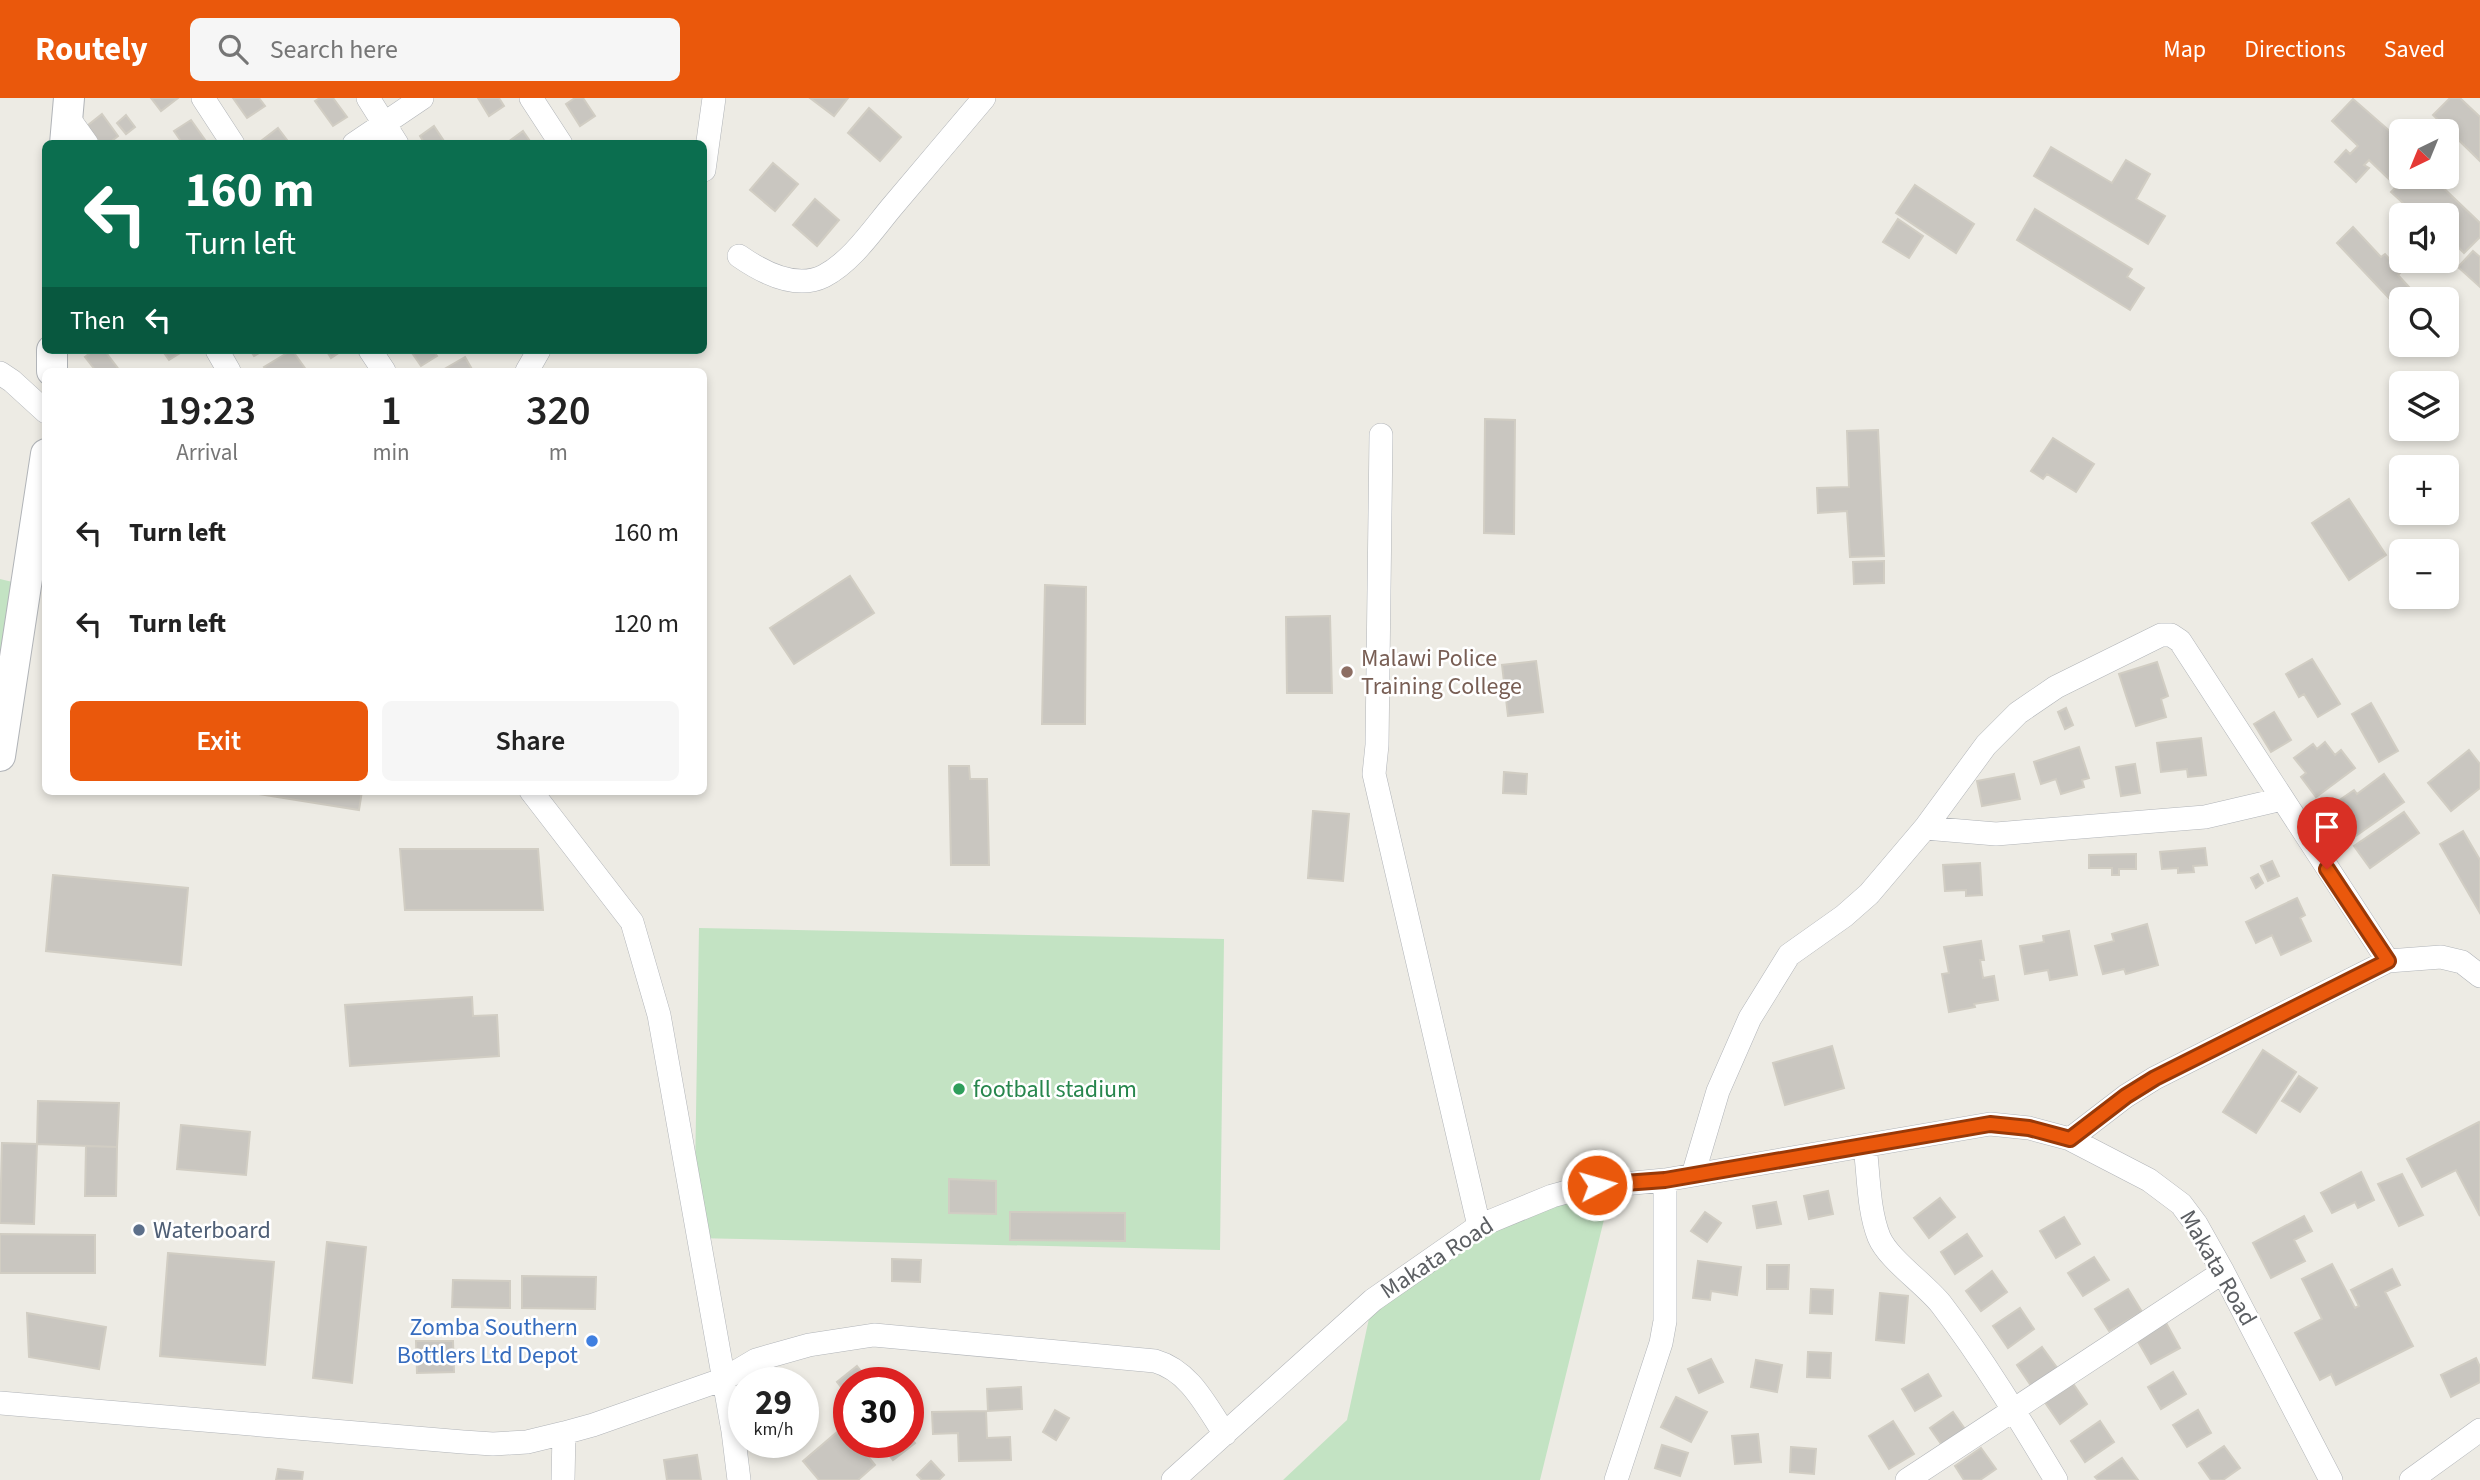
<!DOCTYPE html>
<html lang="en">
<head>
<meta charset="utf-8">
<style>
  :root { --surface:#fff; --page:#f6f6f6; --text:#222; --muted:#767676; --accent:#ea580c }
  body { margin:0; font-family:"Source Sans 3",sans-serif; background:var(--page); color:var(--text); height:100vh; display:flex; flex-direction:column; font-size:26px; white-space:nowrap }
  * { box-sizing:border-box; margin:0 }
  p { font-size:23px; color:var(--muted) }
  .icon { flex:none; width:38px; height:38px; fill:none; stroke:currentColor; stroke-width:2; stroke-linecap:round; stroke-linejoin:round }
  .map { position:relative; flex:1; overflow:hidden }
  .details { position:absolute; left:42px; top:270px; width:665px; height:427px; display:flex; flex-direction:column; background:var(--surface); border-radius:10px; box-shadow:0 4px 10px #0003 }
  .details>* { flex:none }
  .top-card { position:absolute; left:42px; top:42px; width:665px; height:214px; border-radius:10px; box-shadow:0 4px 10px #0003; background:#0b6e4f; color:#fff; overflow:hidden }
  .needle { width:46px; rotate:223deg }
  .controls { position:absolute; left:2389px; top:21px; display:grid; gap:14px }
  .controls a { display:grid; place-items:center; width:70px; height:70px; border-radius:10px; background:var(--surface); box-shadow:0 4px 10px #0003; font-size:35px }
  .speed { position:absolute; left:728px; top:1269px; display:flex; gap:14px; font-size:35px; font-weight:700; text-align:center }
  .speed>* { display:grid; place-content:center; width:91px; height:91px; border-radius:50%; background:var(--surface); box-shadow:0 4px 10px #0003; line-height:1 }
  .speed small { font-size:18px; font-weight:400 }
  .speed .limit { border:10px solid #d22; background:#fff; color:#111 }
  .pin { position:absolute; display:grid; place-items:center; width:60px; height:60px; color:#fff; margin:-72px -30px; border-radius:50% 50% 50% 0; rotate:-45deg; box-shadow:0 0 7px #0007 }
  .pin .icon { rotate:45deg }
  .me { position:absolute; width:77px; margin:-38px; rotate:84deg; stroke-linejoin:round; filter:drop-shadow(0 0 5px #0008) }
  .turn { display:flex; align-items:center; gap:24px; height:147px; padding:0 28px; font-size:32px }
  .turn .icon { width:91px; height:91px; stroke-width:2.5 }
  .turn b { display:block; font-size:49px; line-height:60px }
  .then { display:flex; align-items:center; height:66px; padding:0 28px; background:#0003; gap:14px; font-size:26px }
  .eta { display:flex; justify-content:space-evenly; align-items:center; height:119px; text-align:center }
  .eta b { font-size:42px; font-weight:600; line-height:49px }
  .primary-button { display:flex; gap:14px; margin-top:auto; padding:14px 28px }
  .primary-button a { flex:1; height:80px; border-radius:10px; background:var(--accent); color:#fff; font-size:28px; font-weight:600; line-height:80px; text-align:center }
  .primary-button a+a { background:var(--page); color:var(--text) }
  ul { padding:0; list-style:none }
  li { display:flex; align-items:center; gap:21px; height:91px; padding:0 28px }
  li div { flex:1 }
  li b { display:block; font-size:26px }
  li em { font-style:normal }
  header { display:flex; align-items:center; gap:42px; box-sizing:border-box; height:98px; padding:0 35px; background:var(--accent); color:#fff }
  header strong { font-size:33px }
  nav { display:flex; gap:38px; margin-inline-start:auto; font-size:24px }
  .search { width:490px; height:63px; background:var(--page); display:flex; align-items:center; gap:18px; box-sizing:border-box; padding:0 24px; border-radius:10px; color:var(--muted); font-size:26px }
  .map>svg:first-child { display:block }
  .green { fill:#c3e3c3 }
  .building { fill:#c9c6c0; stroke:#d1cdc3; stroke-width:2 }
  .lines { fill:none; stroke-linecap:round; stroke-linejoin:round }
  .minor-casing { stroke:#b1b4b8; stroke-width:24 }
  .tertiary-casing { stroke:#b1b4b8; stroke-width:32 }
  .minor { stroke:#fff; stroke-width:23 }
  .tertiary { stroke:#fff; stroke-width:30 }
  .route-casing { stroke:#983908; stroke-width:18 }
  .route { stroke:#ea580c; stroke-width:12 }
  .education-dot { fill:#8d6e63; stroke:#fff; stroke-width:2.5 }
  .leisure-dot { fill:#2e9e5b; stroke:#fff; stroke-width:2.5 }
  .service-dot { fill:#5c6f8a; stroke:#fff; stroke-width:2.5 }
  .shop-dot { fill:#3f7fe0; stroke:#fff; stroke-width:2.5 }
  .labels { text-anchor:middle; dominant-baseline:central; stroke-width:5; stroke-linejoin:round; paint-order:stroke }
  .education-label { font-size:24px; fill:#785e54; stroke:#fff; text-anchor:start }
  .leisure-label { font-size:24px; fill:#27864d; stroke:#fff; text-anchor:start }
  .service-label { font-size:24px; fill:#4e5e75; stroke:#fff; text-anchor:start }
  .street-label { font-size:24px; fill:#5c5f63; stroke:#fff }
  .shop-label { font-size:24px; fill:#366cbe; stroke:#fff; text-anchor:end }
</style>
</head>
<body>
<header>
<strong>Routely</strong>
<div class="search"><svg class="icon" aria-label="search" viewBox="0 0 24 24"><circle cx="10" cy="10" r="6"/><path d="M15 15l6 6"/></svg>Search here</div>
<nav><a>Map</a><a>Directions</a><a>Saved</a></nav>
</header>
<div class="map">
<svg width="2480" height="1382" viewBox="0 0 2480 1382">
  <rect width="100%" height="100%" fill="#edebe4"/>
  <!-- green -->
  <path class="green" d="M0 481 25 487 0 635Z
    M699 830 1224 841 1220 1152 694 1140Z
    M1613 1085 1540 1382H1283L1347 1322 1373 1202 1479 1128Z"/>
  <!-- building -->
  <path class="building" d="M151 0H178L161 13Z
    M233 0H259L265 8 247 20Z
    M320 0H333L347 19 333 28 315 3Z
    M478 0H499L504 8 489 18Z
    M575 0H583L595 18 580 28 566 6Z
    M810 0H848L834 18Z
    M2450 0H2460L2480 19V63L2433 17Z
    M2353 1 2392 35 2390 37 2401 47V77L2393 85 2369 62 2364 67 2369 70 2356 84 2335 64 2346 52 2350 56 2358 48 2332 23Z
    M869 10 901 39 880 63 848 35Z
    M102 16 118 38 108 46H101L87 28Z
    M126 17 135 29 126 36 117 25Z
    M191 22 208 46H183L174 33Z
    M434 28 446 46H425L420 38Z
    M278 30 290 46H263L261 43Z
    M523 33 532 46H509L508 44Z
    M2051 49 2112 85 2126 62 2150 76 2136 101 2165 118 2148 146 2034 78Z
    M773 65 798 86 775 113 750 92Z
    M2406 79H2432L2480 125V139L2464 155 2451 142 2446 147V117H2416L2391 94Z
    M1915 87 1974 126 1956 155 1896 115Z
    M815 101 839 122 817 148 793 127Z
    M2035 111 2132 171 2127 179 2144 190 2130 212 2017 142Z
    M1898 121 1923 138 1909 160 1883 144Z
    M2353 129 2381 159 2385 156 2401 174 2398 177 2420 201H2401V213L2337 145Z
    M2473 153 2480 159V189L2458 169Z
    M94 252H104L120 273H96L85 259Z
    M162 252H185L169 262Z
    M250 252H264L254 258Z
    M292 252 307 273H267L264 269Z
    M326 252H343L331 260Z
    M410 252H433L437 258 421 268Z
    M465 259 473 273H441Z
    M1485 321 1515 322 1514 436 1484 435Z
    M1878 332 1884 458 1850 459 1847 413 1818 415 1817 390 1849 389 1847 333Z
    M2053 340 2094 366 2076 394 2047 376 2043 381 2031 373Z
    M2349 401 2386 457 2349 482 2312 425Z
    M1884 463V485L1854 486 1853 464Z
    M850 478 874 515 794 566 770 530Z
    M1045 487 1086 489 1085 626H1042Z
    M1330 518 1332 595H1287L1286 519Z
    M2312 561 2340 606 2318 619 2304 596 2299 599 2286 576Z
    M1536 563 1543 614 1508 618 1502 567Z
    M2157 564 2168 598 2161 601 2166 619 2136 628 2119 576Z
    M2371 605 2398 653 2379 664 2352 616Z
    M2066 610 2073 627 2065 631 2058 614Z
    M2274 614 2291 642 2271 654 2254 626Z
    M2201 640 2206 677 2188 679 2187 671 2161 674 2157 645Z
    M2325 644 2335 657 2341 652 2355 670 2316 699 2301 679 2306 675 2294 660 2313 646 2317 651Z
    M2079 649 2089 680 2082 682 2084 689 2061 696 2056 681 2041 686 2034 664Z
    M2469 652 2480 666V690L2451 713 2428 685Z
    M2135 666 2140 695 2121 698 2116 669Z
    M949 668H969L970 681H987L989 767H951Z
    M1504 674 1527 676 1526 696 1503 695Z
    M2014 676 2020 701 1982 708 1977 683Z
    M2384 676 2404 704 2347 744 2325 712 2354 692 2357 696Z
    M258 693H362L359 712 258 696Z
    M1313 713 1349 716 1343 783 1308 780Z
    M2404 714 2419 735 2370 770 2354 748Z
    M2463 733 2480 762V815L2440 746Z
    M2205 750 2207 767 2193 768 2194 774 2178 775V770L2162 771 2160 754Z
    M400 751H538L543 812H405Z
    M2136 756V771H2119V777H2112V770H2089V757Z
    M2272 763 2279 778 2268 783 2261 768Z
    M1980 765 1982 797 1966 798V792L1945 793 1943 767Z
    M2258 776 2263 785 2256 790 2251 780Z
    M53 777 188 790 181 867 46 853Z
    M2297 800 2305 817 2300 820 2311 843 2281 857 2272 837 2256 845 2246 824Z
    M2147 826 2158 867 2126 876 2124 871 2103 876 2095 848 2114 843 2112 836Z
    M2069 833 2077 877 2050 882 2048 872 2025 876 2020 848 2044 844 2043 838Z
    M1981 843 1984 862H1980L1983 880 1994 878 1998 902 1974 906 1975 909 1949 914 1942 876 1949 875 1944 849Z
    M472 899 473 918 497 917 499 958 350 968 345 907Z
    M1832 948 1844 990 1785 1007 1773 965Z
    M2263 952 2296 974 2256 1035 2223 1014Z
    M2299 978 2317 990 2300 1014 2282 1003Z
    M38 1003 119 1005 117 1049 37 1046Z
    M2479 1024 2480 1027V1118L2456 1072 2422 1089 2407 1061Z
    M181 1027 250 1034 246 1077 177 1071Z
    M2 1045 37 1046 34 1126 0 1125Z
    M86 1048 117 1049 116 1098H85Z
    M2361 1074 2374 1102 2358 1110 2355 1104 2332 1115 2321 1095Z
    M2402 1076 2423 1117 2399 1128 2378 1086Z
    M949 1081 996 1083V1116L949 1115Z
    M1828 1093 1833 1116 1809 1121 1804 1098Z
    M1940 1100 1955 1119 1929 1140 1914 1120Z
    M1776 1104 1781 1126 1757 1130 1753 1108Z
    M1010 1114 1125 1115V1143L1010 1142Z
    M1705 1114 1721 1125 1707 1144 1691 1133Z
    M2304 1118 2312 1133 2294 1142 2305 1163 2271 1180 2253 1145Z
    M2064 1119 2080 1146 2056 1160 2040 1133Z
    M0 1136 95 1137V1175H0Z
    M1967 1136 1982 1158 1955 1176 1941 1154Z
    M327 1144 366 1149 352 1285 313 1280Z
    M168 1155 274 1164 265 1267 160 1258Z
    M2094 1159 2109 1182 2083 1198 2068 1175Z
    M892 1161 921 1162 920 1184 892 1183Z
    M1698 1163 1741 1169 1737 1197 1711 1193 1710 1202 1693 1200Z
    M2332 1166 2355 1210 2359 1208 2351 1192 2392 1171 2400 1187 2385 1194 2413 1248 2336 1287 2331 1276 2320 1282 2295 1235 2322 1221 2302 1181Z
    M1767 1167H1789L1788 1191H1767Z
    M1992 1173 2007 1194 1981 1213 1966 1193Z
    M522 1178 596 1179 595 1211 522 1210Z
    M453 1182 510 1183V1210L452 1209Z
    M1811 1191 1833 1192 1832 1216 1810 1215Z
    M2128 1191 2142 1214 2109 1233 2095 1211Z
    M1880 1195 1908 1198 1904 1245 1876 1242Z
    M2020 1210 2034 1231 2008 1250 1993 1228Z
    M27 1215 106 1229 99 1271 29 1259Z
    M2165 1223 2180 1250 2151 1266 2136 1240Z
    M416 1243H453L454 1274 417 1275Z
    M2042 1249 2058 1271 2032 1289 2017 1267Z
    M1808 1254 1831 1255 1830 1280 1807 1279Z
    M2476 1260 2480 1269V1284L2451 1299 2441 1277Z
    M1711 1261 1723 1284 1699 1295 1688 1271Z
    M1756 1262 1782 1267 1777 1294 1751 1289Z
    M857 1268 865 1278 857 1284H849V1291L845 1294 837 1284Z
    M2173 1274 2186 1296 2161 1311 2148 1289Z
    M1928 1276 1941 1298 1915 1313 1902 1291Z
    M2072 1284 2087 1306 2060 1326 2044 1303Z
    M1021 1289 1022 1311 988 1313 987 1291Z
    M1676 1299 1707 1314 1691 1344 1661 1329Z
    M1055 1312 1069 1320 1056 1342 1043 1334Z
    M2198 1312 2211 1335 2187 1349 2173 1327Z
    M986 1313 987 1340 1010 1339 1011 1362 959 1363 958 1335 933 1336 932 1314Z
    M1953 1314 1967 1334 1944 1350 1930 1330Z
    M1893 1323 1914 1356 1889 1371 1869 1338Z
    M2100 1323 2114 1344 2085 1364 2071 1343Z
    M843 1329 849 1336V1344H856L875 1367 858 1382H819L803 1363Z
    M1758 1336 1761 1364 1735 1366 1732 1338Z
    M908 1337 915 1345 893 1362 879 1344H908Z
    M1662 1347 1688 1355 1680 1378 1655 1370Z
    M2224 1348 2240 1370 2223 1382H2211L2199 1365Z
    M1791 1349 1816 1351 1814 1376 1790 1374Z
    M1981 1350 1996 1371 1980 1382H1964L1955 1368Z
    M697 1357 701 1382H667L664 1362Z
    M2122 1360 2138 1382H2098L2095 1379Z
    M931 1363 944 1377 939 1382H922L917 1377Z
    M278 1371 303 1374 302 1382H276Z"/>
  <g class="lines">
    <!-- minor casing -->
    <g class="minor-casing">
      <path id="minor" d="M203 0 233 46
        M368 0 397 46
        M531 0 561 46
        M67 18 87 46
        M354 46 422 0
        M704 72 714 0
        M739 158C762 174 796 192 824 178 851 164 872 133 891 110 922 73 953 37 984 0
        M217 252 229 273
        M370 252 384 273
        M527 273 539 252
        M0 275 12 283 46 314
        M1381 337 1377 647 1374 676 1479 1128
        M531 693 632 824 659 917 733 1333 739 1382
        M1925 730 1996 736 2205 719 2282 701
        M2070 1041 2126 998 2155 980 2388 863 2441 859 2462 864 2480 878
        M1865 1049C1869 1078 1868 1111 1879 1139 1888 1161 1925 1186 1941 1206 1983 1261 2020 1322 2056 1382
        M1693 1077 1718 993 1750 920 1789 857 1844 818 1869 796 1925 730 1986 647 2018 615 2056 589 2161 537H2171L2180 543 2388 863
        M0 1305 463 1344 493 1346 527 1344 564 1335 593 1327 724 1281 756 1262 809 1247 874 1237 1155 1263C1190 1273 1206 1308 1225 1336
        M563 1382 564 1335
        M1173 1382 1373 1202 1479 1128 1552 1098 1581 1090 1665 1082 1990 1026 2029 1030 2070 1041 2149 1082 2181 1106 2196 1126 2223 1174 2331 1382
        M1616 1382 1661 1245 1665 1223V1082
        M1907 1382 2223 1174
        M2411 1382 2480 1332"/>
    </g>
    <!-- tertiary casing -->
    <g class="tertiary-casing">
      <path id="tertiary" d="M65 46 69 0
        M52 273V252
        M0 658 46 356"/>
    </g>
    <!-- minor -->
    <use href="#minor" class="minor"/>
    <!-- tertiary -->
    <use href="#tertiary" class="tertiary"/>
  </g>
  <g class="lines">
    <!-- route casing -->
    <g class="route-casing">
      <path id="route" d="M1597 1087 1665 1082 1990 1026 2029 1030 2070 1041 2126 998 2155 980 2388 863 2327 771"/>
    </g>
    <!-- route -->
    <use href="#route" class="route"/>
  </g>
  <!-- markers -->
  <circle class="education-dot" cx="1347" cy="574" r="7"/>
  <circle class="leisure-dot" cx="959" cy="991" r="7"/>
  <circle class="service-dot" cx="139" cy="1132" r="7"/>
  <circle class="shop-dot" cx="592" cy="1243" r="7"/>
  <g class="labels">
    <!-- education labels -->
    <g class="education-label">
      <text x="1361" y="560">Malawi Police<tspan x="1361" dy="28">Training College</tspan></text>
    </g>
    <!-- leisure labels -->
    <g class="leisure-label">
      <text x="973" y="991">football stadium</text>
    </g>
    <!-- service labels -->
    <g class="service-label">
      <text x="153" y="1132">Waterboard</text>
    </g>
    <!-- street labels -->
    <g class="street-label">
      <text transform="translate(1437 1160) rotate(-33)">Makata Road</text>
      <text transform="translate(2218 1170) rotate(60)">Makata Road</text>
    </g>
    <!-- shop labels -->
    <g class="shop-label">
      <text x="578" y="1229">Zomba Southern<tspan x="578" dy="28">Bottlers Ltd Depot</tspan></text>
    </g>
  </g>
</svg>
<div class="controls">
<a><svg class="needle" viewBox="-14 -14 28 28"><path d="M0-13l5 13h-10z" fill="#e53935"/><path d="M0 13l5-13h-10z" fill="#767676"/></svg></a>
<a><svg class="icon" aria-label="sound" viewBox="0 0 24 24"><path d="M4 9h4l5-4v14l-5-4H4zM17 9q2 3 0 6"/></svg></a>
<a><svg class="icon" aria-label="search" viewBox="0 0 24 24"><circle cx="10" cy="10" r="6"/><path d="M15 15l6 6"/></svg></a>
<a><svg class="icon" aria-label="layers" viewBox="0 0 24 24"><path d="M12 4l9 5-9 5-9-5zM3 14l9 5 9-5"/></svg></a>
<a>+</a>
<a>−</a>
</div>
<div class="speed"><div>29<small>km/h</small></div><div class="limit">30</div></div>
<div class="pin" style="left:2327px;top:771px;background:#d93025"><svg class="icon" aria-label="arrive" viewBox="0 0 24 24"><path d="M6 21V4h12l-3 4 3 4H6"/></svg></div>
<svg class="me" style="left:1597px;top:1087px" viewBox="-20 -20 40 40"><circle r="17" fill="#ea580c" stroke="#fff" stroke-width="3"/><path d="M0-11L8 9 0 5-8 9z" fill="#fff"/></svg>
<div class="top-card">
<div class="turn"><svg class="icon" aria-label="left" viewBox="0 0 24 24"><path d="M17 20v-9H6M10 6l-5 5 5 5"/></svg><div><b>160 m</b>Turn left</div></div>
<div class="then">Then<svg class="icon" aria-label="left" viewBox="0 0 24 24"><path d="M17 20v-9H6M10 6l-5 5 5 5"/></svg></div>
</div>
<section class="details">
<div class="eta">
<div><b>19:23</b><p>Arrival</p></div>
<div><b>1</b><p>min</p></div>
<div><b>320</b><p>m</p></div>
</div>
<ul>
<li><svg class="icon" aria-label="left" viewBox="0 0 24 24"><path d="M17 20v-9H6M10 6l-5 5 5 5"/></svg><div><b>Turn left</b></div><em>160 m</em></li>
<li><svg class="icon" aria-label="left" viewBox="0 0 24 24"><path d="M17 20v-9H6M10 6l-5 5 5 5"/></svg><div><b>Turn left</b></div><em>120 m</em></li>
</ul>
<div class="primary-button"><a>Exit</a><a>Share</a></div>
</section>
</div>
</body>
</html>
